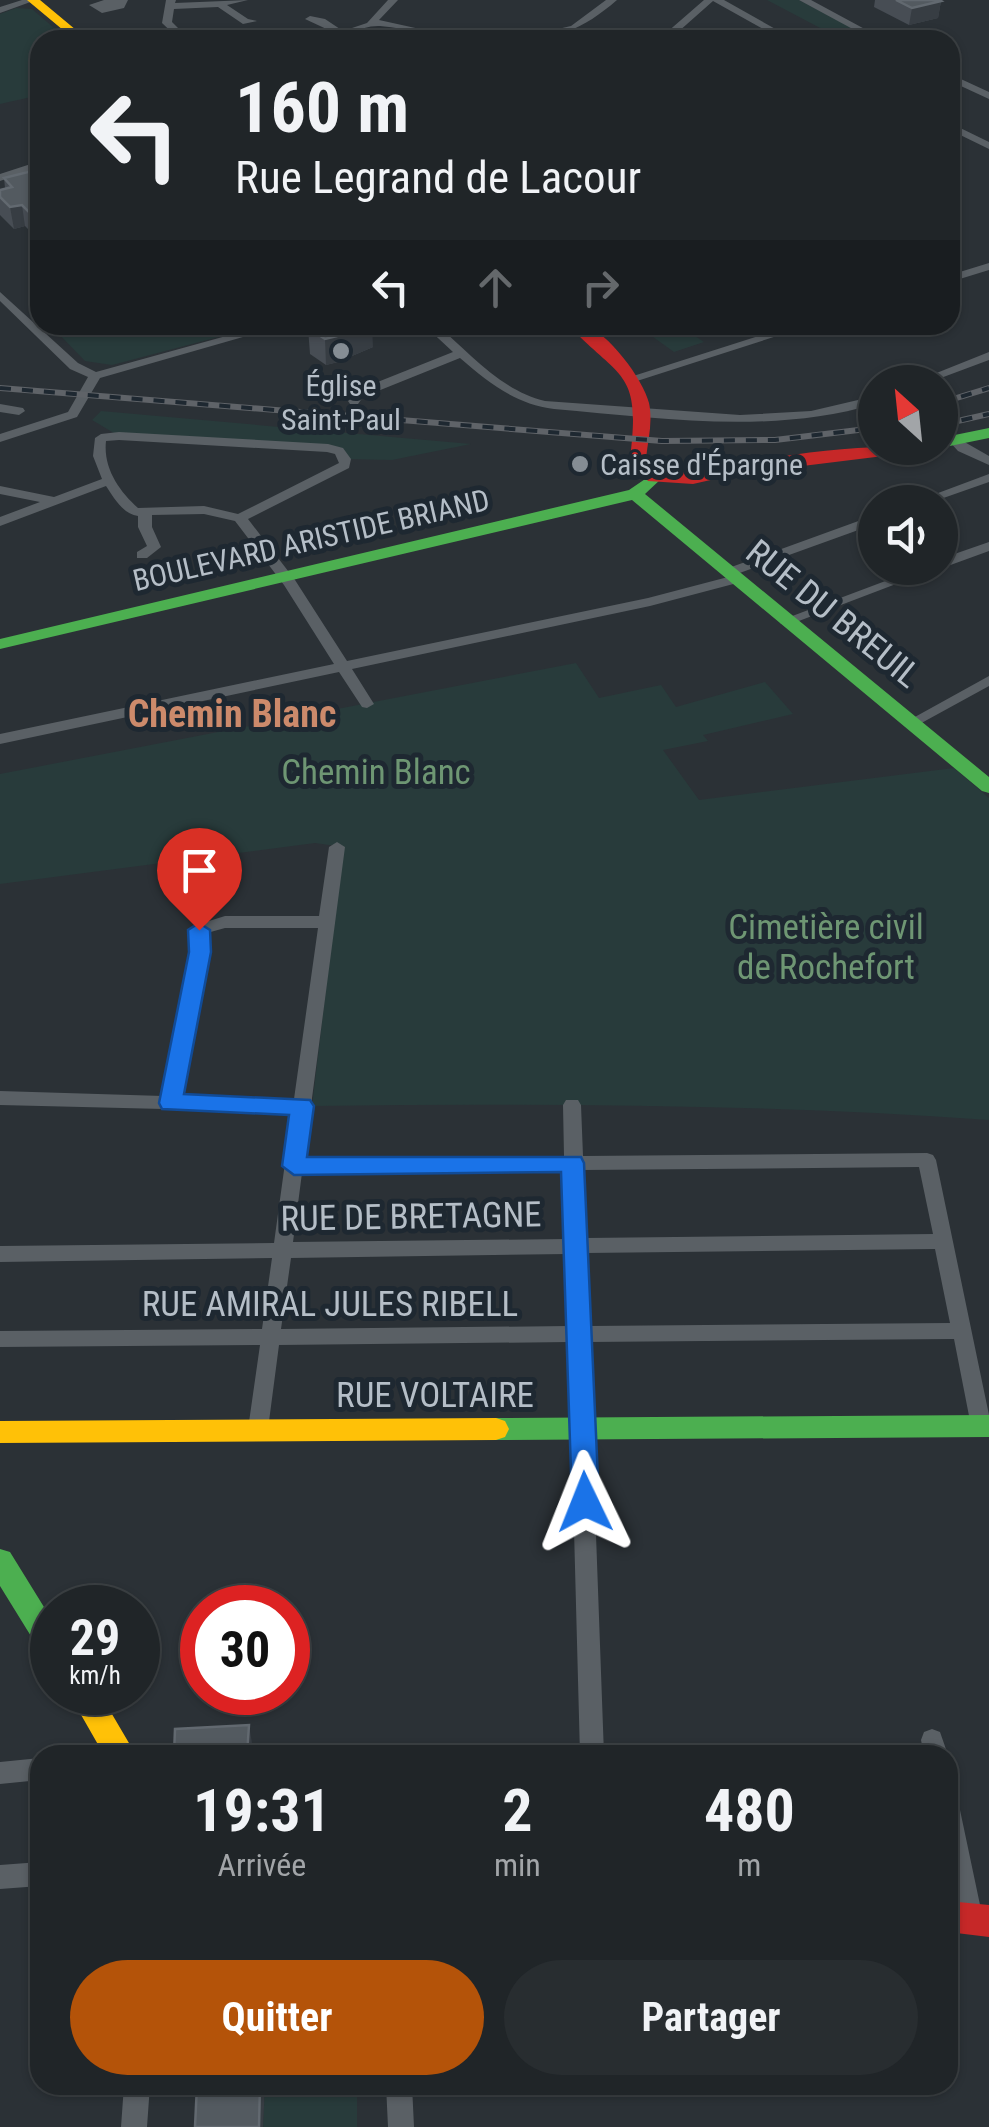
<!DOCTYPE html>
<html lang="fr">
<head>
<meta charset="utf-8">
<style>
  :root { --surface:#202528; --page:#282d30; --text:#f1f3f6; --muted:#a2a5a8; --line:#3d4245; --accent:#b45309 }
  body { margin:0; font-family:"Roboto Condensed",sans-serif; background:var(--page); color:var(--text); height:100vh; display:flex; flex-direction:column; font-size:38px; white-space:nowrap }
  * { box-sizing:border-box; margin:0 }
  p { font-size:32px; color:var(--muted) }
  .icon { flex:none; width:55px; height:55px; fill:none; stroke:currentColor; stroke-width:2; stroke-linecap:round; stroke-linejoin:round }
  .map { position:relative; flex:1; overflow:hidden }
  .details { position:absolute; left:30px; top:1745px; width:928px; height:350px; display:flex; flex-direction:column; background:var(--surface); border-radius:30px; box-shadow:0 2px 8px #0004,0 0 0 2px var(--line) }
  .details>* { flex:none }
  .hud { position:absolute; left:30px; top:30px; width:930px; height:305px; border-radius:30px; box-shadow:0 2px 8px #0004,0 0 0 2px var(--line); background:#202528; color:var(--text); overflow:hidden }
  .needle { width:65px; rotate:333deg }
  .fabs { position:absolute; left:858px; top:365px; display:grid; gap:20px }
  .fabs a { display:grid; place-items:center; width:100px; height:100px; border-radius:50%; background:var(--surface); box-shadow:0 2px 8px #0004,0 0 0 2px var(--line); font-size:50px }
  .speed { position:absolute; left:30px; top:1585px; display:flex; gap:20px; font-size:50px; font-weight:700; text-align:center }
  .speed>* { display:grid; place-content:center; width:130px; height:130px; border-radius:50%; background:var(--surface); box-shadow:0 2px 8px #0004,0 0 0 2px var(--line); line-height:1 }
  .speed small { font-size:25px; font-weight:400 }
  .speed .limit { border:15px solid #d22; background:#fff; color:#111 }
  .pin { position:absolute; display:grid; place-items:center; width:85px; height:85px; color:#fff; margin:-102px -42px; border-radius:50% 50% 50% 0; rotate:-45deg; box-shadow:0 0 10px #0007 }
  .pin .icon { rotate:45deg }
  .me { position:absolute; width:110px; margin:-55px; rotate:358deg; stroke-linejoin:round; filter:drop-shadow(0 0 8px #0008) }
  .turn { display:flex; align-items:center; gap:35px; height:210px; padding:0 40px; font-size:45px }
  .turn .icon { width:130px; height:130px; stroke-width:2.5 }
  .turn b { display:block; font-size:70px; line-height:85px }
  .lanes { display:flex; align-items:center; height:95px; padding:0 40px; background:#0003; justify-content:center; gap:50px; direction:ltr }
  .lanes .off { opacity:.35 }
  .eta { display:flex; justify-content:space-evenly; align-items:center; height:170px; text-align:center }
  .eta b { font-size:60px; font-weight:700; line-height:70px }
  .primary-button { display:flex; gap:20px; margin-top:auto; padding:20px 40px }
  .primary-button a { flex:1; height:115px; border-radius:60px; background:var(--accent); color:#fff; font-size:40px; font-weight:700; line-height:115px; text-align:center }
  .primary-button a+a { background:var(--page); color:var(--text) }
  .map>svg:first-child { display:block }
  .green { fill:#283b3b }
  .lines { fill:none; stroke-linecap:round; stroke-linejoin:round }
  .street { fill:#5a6065; fill-rule:evenodd }
  .fast { fill:#4caf50; fill-rule:evenodd }
  .slow { fill:#ffc107; fill-rule:evenodd }
  .jam { fill:#c62828; fill-rule:evenodd }
  .rail-casing { stroke:#5f6368; stroke-width:6 }
  .rail { stroke:#1e2831; stroke-width:4; stroke-dasharray:11; stroke-linecap:butt }
  .wall { fill:#474d54 }
  .shaded-wall { fill:#373d43 }
  .building { fill:#535a60; stroke:#626970; stroke-width:2.5 }
  .route { fill:#1a73e8; stroke:#114b97; stroke-width:2.5 }
  .poi-dot { fill:#858d94; stroke:#1e2831; stroke-width:4 }
  .labels { text-anchor:middle; dominant-baseline:central; stroke-width:10; stroke-linejoin:round; paint-order:stroke }
  .far-poi-label { font-size:30px; fill:#b5bec7; stroke:#1e2831 }
  .far-street-label { font-size:30px; fill:#b5bec7; stroke:#1e2831 }
  .street-label { font-size:35px; fill:#b5bec7; stroke:#1e2831 }
  .park-label { font-size:35px; fill:#6e9673; stroke:#1e2831 }
  .neighbourhood-label { font-size:38px; font-weight:bold; fill:#cc8a6b; stroke:#1e2831 }
</style>
</head>
<body>
<div class="map">
<svg width="989" height="2127" viewBox="0 0 989 2127">
  <rect width="100%" height="100%" fill="#2b3136"/>
  <!-- green -->
  <path class="green" d="M767 0H799L876 40H843Z
    M16 8 32 9 68 40H40V95L0 104V14Z
    M61 325H239L245 330 112 365 85 361 52 327Z
    M655 325H679L704 342 674 352 642 329Z
    M101 411 471 444 392 460 345 459 339 451 119 436 92 420Z
    M576 663 599 698 661 685 676 707 765 682 793 714 703 735 708 741 663 750 699 800 954 768 989 798V1120C764 1104 537 1103 312 1106L343 847 315 843 0 884V774Z
    M265 2085H357V2127H263Z"/>
  <g class="lines">
    <!-- street -->
    <path class="street" d="M22 0H36L0 13V7Z
      M104 0H128L124 8 102 13 89 5Z
      M166 0H176L175 3 248 0 227 5 248 19 257 21 243 24 218 7 174 9 172 22 190 40H180L162 23Z
      M388 0H398L379 20 470 40C439 40 410 28 380 26 360 25 340 40 318 40L335 33 305 19 310 16 325 19 343 31 367 23Z
      M606 0H617C582 30 557 40 510 40L571 26Z
      M704 0H724L795 40H783L713 1 669 40H658Z
      M799 0H811L885 40H873Z
      M950 74 989 92V99L950 81Z
      M950 123 989 142V149L950 130Z
      M40 161V167L0 181V174Z
      M989 263V270L950 282V275Z
      M0 292 78 363 96 372 266 325H285L100 378 77 417 0 442V434L68 412 88 377 70 369 0 301Z
      M424 325H437C469 352 501 391 545 401L740 415 811 411 875 396V404C771 435 660 418 554 409 515 404 489 383 460 358L363 397 358 404H350L348 401 355 391 453 352Z
      M793 325H811L637 381 627 378Z
      M989 352V360L930 382H914Z
      M0 404 23 408 25 411 19 415 0 412Z
      M119 432 328 444 343 448 351 459 349 468 248 519 295 580 347 661 648 598 728 577 721 573 723 570 875 515V524L734 575 741 576V582L650 606 352 669 374 704 367 708 362 707 339 672 0 744V734L334 664 284 585 235 521 204 514 152 515V527L161 547 147 558H137V552L147 546 138 527V516C123 514 114 498 106 486L0 526V517L40 502 0 494V486L54 497 102 479 93 456 95 438 101 434ZM119 440 327 452 335 454 339 463 238 514 204 506 138 508C119 491 103 468 106 441Z
      M954 436 989 456V465L958 451 948 440Z
      M989 474V482L932 502H914Z
      M989 542V551L945 567 938 568 940 559Z
      M920 568H938L791 624H781L779 621Z
      M989 676V686L916 726 911 728 904 723Z
      M337 842 345 847 304 1159 564 1156 563 1105 566 1100H578L581 1105 583 1156 927 1153 933 1155 936 1160 989 1415 988 1432 981 1435 974 1432 971 1426 954 1339 589 1342 604 1755H580L569 1342 279 1345 268 1429 265 1435 258 1438 251 1435 248 1429 260 1345 0 1347V1331L262 1329 272 1258 0 1262V1246L274 1243 292 1112 0 1105V1091L163 1096 192 952 193 926 225 916H319L329 847ZM225 928H318L294 1099 180 1096 208 952 207 933ZM919 1167 933 1234 586 1238 583 1170ZM565 1170 567 1239 293 1242 302 1173ZM935 1249 950 1323 589 1326 586 1253ZM567 1254 569 1326 281 1329 291 1258Z
      M932 1729 940 1732 948 1755H924L921 1740 924 1732Z
      M40 1758V1780L0 1784V1762Z
      M948 1799 956 1802 960 1810 983 1919 980 1928 971 1931 962 1928 959 1919 948 1864Z
      M40 1862V1886L0 1889V1865Z
      M124 2085H150L147 2127H121Z
      M386 2085H412L414 2127H388Z"/>
    <!-- fast -->
    <path class="fast" d="M989 428V438L940 448H939L940 438Z
      M654 473 662 478 645 494 989 777V793L982 791 632 500 0 649V639L629 490Z
      M989 1415V1437L496 1440 487 1437 483 1429 487 1421 496 1418Z
      M0 1549 10 1552 52 1620V1658L42 1654 0 1586Z"/>
    <!-- slow -->
    <path class="slow" d="M27 0H40L88 40H75Z
      M496 1418 505 1421 509 1429 505 1437 496 1440 0 1443V1421Z
      M68 1692H99L136 1755H104Z"/>
    <!-- jam -->
    <path class="jam" d="M568 325C573 325 578 324 584 325 608 332 643 379 649 403 653 422 648 440 646 458L659 473C687 474 709 469 736 464 794 454 859 444 916 448L908 453 737 474 693 484 648 481 630 459C641 370 622 381 568 325Z
      M948 1901 989 1905V1937L948 1932Z"/>
    <!-- rail casing -->
    <g class="rail-casing">
      <path id="rail" d="M0 388 662 441 775 440 875 428
        M940 403 989 388
        M940 425 989 414"/>
    </g>
    <!-- rail -->
    <use href="#rail" class="rail"/>
  </g>
  <!-- wall -->
  <path class="wall" d="M875 0H939L941 1 938 18 909 25 874 7Z
    M40 169V241L25 226 14 229 0 215V190L5 188 4 178Z
    M308 328 373 347 338 362 326 365 310 354Z"/>
  <!-- shaded-wall -->
  <path class="shaded-wall" d="M941 1 938 18 909 25 912 8Z
    M22 205 25 226 14 229 10 207Z
    M362 325H372L373 347 338 362 326 365 325 339Z
    M249 1725 252 1743 251 1755H247Z
    M260 2085H265L263 2127H259Z"/>
  <!-- building -->
  <path class="building" d="M896 0H939L941 1 912 8Z
    M40 169V223L22 205 10 207 0 197V190L12 187 4 178Z
    M316 325H362L337 336 325 339 308 328Z
    M249 1725 247 1755H174L175 1729Z
    M197 2085H260L259 2127H195Z"/>
  <!-- route -->
  <path class="route" d="M199 923 210 930 211 952 184 1094 310 1100 314 1106 307 1157H581L584 1163 599 1502 595 1510 585 1514 576 1510 572 1502 561 1172 294 1175 282 1166 289 1115 162 1109 159 1103 189 952 188 930Z"/>
  <!-- markers -->
  <g class="poi-dot">
    <circle cx="341" cy="351" r="10"/>
    <circle cx="580" cy="464" r="10"/>
  </g>
  <g class="labels">
    <!-- far-poi labels -->
    <g class="far-poi-label">
      <text x="341" y="385">Église<tspan x="341" dy="34">Saint-Paul</tspan></text>
      <text x="600" y="464" text-anchor="start">Caisse d'Épargne</text>
    </g>
    <!-- far-street labels -->
    <g class="far-street-label">
      <text transform="translate(311 540) rotate(-13)">BOULEVARD ARISTIDE BRIAND</text>
    </g>
    <!-- street labels -->
    <g class="street-label">
      <text transform="translate(833 614) rotate(39)">RUE DU BREUIL</text>
      <text transform="translate(411 1217) rotate(-1)">RUE DE BRETAGNE</text>
      <text x="330" y="1304">RUE AMIRAL JULES RIBELL</text>
      <text x="435" y="1395">RUE VOLTAIRE</text>
    </g>
    <!-- park labels -->
    <g class="park-label">
      <text x="376" y="772">Chemin Blanc</text>
      <text x="826" y="927">Cimetière civil<tspan x="826" dy="40">de Rochefort</tspan></text>
    </g>
    <!-- neighbourhood labels -->
    <g class="neighbourhood-label">
      <text x="232" y="714">Chemin Blanc</text>
    </g>
  </g>
</svg>
<div class="fabs">
<a><svg class="needle" viewBox="-14 -14 28 28"><path d="M0-13l5 13h-10z" fill="#e53935"/><path d="M0 13l5-13h-10z" fill="#a2a5a8"/></svg></a>
<a><svg class="icon" aria-label="sound" viewBox="0 0 24 24"><path d="M4 9h4l5-4v14l-5-4H4zM17 9q2 3 0 6"/></svg></a>
</div>
<div class="speed"><div>29<small>km/h</small></div><div class="limit">30</div></div>
<div class="pin" style="left:199px;top:930px;background:#d93025"><svg class="icon" aria-label="arrive" viewBox="0 0 24 24"><path d="M6 21V4h12l-3 4 3 4H6"/></svg></div>
<svg class="me" style="left:585px;top:1502px" viewBox="-20 -20 40 40"><path d="M0-17L14 15 0 8-14 15z" fill="#1a73e8" stroke="#fff" stroke-width="4"/></svg>
<div class="hud">
<div class="turn"><svg class="icon" aria-label="left" viewBox="0 0 24 24"><path d="M17 20v-9H6M10 6l-5 5 5 5"/></svg><div><b>160 m</b>Rue Legrand de Lacour</div></div>
<div class="lanes"><svg class="icon" aria-label="left" viewBox="0 0 24 24"><path d="M17 20v-9H6M10 6l-5 5 5 5"/></svg><svg class="icon off" aria-label="ahead" viewBox="0 0 24 24"><path d="M12 20V5M6 11l6-6 6 6"/></svg><svg class="icon off" aria-label="right" viewBox="0 0 24 24"><path d="M7 20v-9h11M14 6l5 5-5 5"/></svg></div>
</div>
<section class="details">
<div class="eta">
<div><b>19:31</b><p>Arrivée</p></div>
<div><b>2</b><p>min</p></div>
<div><b>480</b><p>m</p></div>
</div>
<div class="primary-button"><a>Quitter</a><a>Partager</a></div>
</section>
</div>
</body>
</html>
